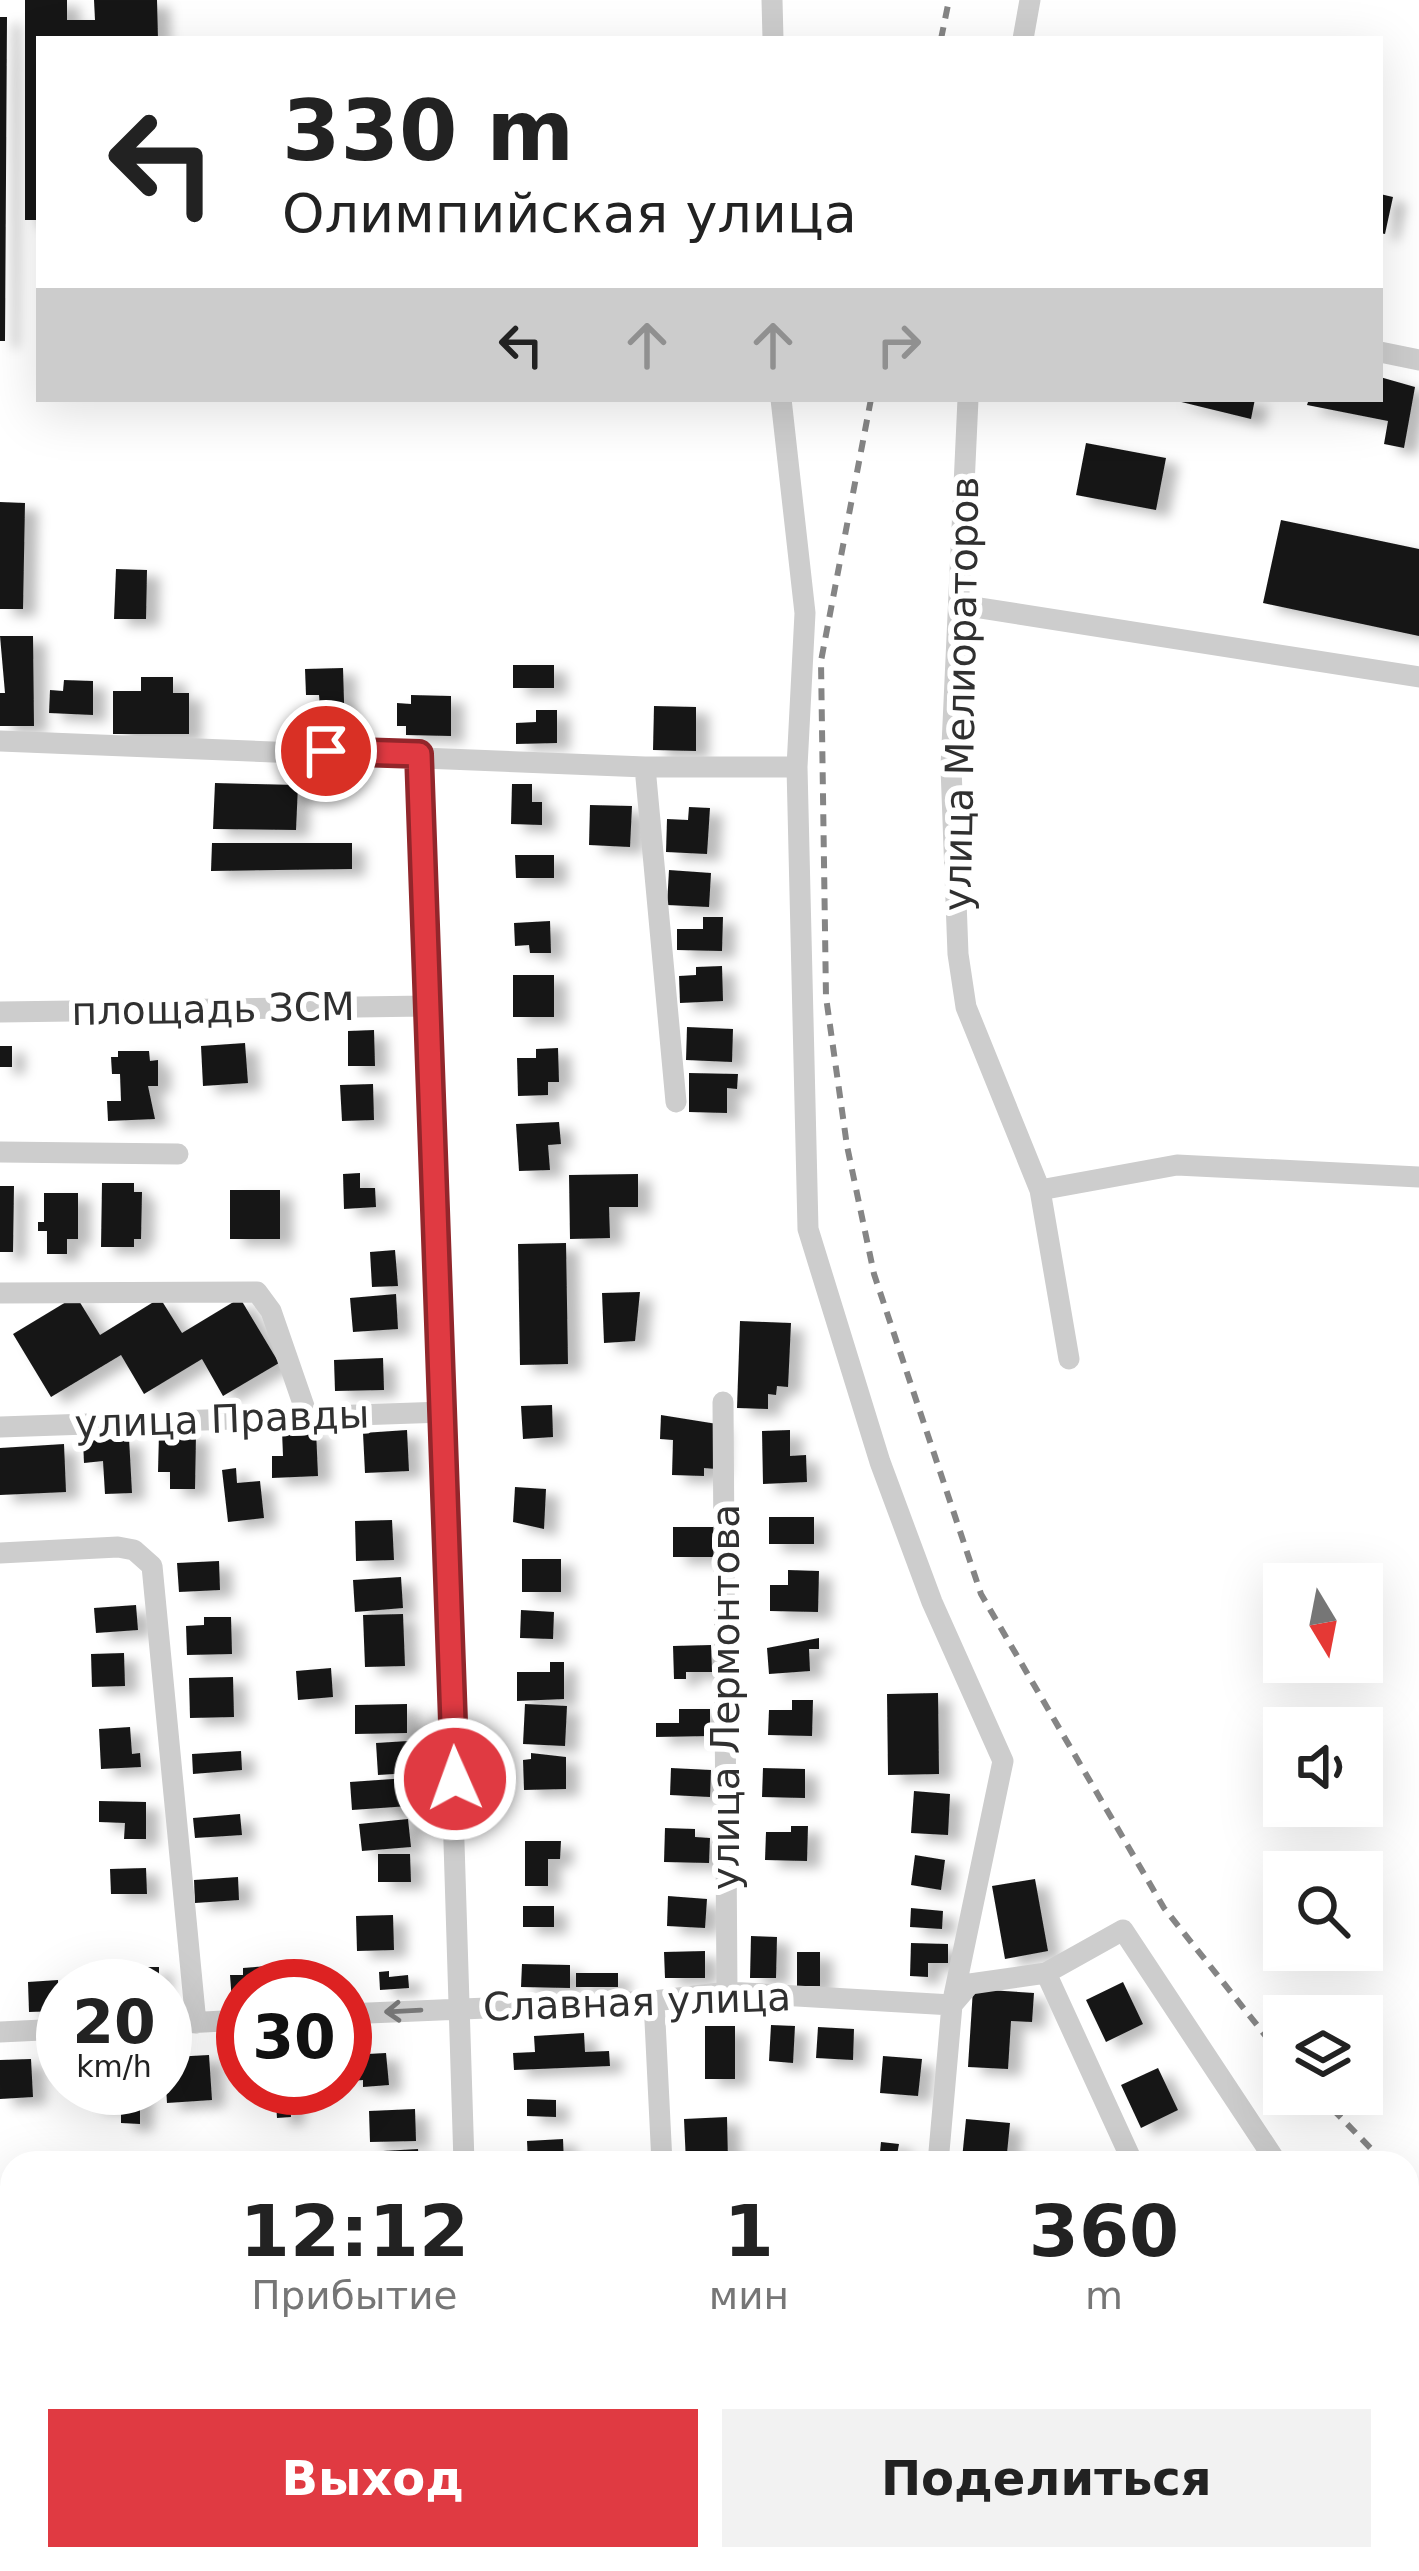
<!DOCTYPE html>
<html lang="ru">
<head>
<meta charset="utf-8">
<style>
  :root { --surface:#fff; --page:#f2f2f2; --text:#222; --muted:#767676; --accent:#e03a42 }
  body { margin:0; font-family:"DejaVu Sans",sans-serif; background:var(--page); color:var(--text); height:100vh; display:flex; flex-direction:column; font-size:45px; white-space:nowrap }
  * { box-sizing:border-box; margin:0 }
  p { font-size:39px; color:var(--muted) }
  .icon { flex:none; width:66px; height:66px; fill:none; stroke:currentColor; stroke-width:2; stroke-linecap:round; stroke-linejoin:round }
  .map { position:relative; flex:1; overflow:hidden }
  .details { position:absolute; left:0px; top:2151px; width:1419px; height:420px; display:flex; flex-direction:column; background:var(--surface); border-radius:36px 36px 0 0; box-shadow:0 12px 48px #0002 }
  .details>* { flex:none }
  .banner { position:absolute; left:36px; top:36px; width:1347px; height:366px; border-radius:0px; box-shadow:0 12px 48px #0002; background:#fff; color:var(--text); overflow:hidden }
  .needle { width:78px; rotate:170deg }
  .tools { position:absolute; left:1263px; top:1563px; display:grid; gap:24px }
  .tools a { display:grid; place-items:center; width:120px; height:120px; border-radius:0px; background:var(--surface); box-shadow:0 12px 48px #0002; font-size:60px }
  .speed { position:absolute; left:36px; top:1959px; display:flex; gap:24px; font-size:60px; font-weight:700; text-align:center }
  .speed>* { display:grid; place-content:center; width:156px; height:156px; border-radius:50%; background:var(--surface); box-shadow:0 12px 48px #0002; line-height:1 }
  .speed small { font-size:30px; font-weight:400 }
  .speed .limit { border:18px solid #d22; background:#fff; color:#111 }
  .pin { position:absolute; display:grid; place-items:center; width:102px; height:102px; color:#fff; margin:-51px; border:6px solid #fff; border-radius:50%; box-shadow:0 3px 12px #0007 }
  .me { position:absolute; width:132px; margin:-66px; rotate:358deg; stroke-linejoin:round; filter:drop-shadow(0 0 9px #0008) }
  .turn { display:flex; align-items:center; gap:42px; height:252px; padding:0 48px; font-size:54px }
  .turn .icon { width:156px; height:156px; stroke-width:2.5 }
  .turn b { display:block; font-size:84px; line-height:102px }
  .lanes { display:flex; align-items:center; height:114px; padding:0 48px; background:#0003; justify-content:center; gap:60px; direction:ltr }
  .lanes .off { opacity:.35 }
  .eta { display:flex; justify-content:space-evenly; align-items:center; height:204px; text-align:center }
  .eta b { font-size:72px; font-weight:700; line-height:84px }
  .action { display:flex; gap:24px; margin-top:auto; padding:24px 48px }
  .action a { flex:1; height:138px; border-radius:0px; background:var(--accent); color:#fff; font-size:48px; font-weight:700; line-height:138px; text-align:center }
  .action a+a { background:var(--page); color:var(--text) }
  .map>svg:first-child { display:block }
  .building { fill:#171717; filter:url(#shadow) }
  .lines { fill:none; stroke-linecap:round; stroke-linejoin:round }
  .minor { stroke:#cdcdcd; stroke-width:21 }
  .rail { stroke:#858585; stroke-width:6; stroke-dasharray:12 9; stroke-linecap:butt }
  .oneway { stroke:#777 }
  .route-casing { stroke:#92262b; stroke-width:30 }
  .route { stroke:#e03a42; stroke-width:21 }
  .labels { text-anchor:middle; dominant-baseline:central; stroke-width:12; stroke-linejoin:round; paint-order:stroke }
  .street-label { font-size:39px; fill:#303030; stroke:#fff }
</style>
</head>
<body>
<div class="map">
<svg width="1419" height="2571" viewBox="0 0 1419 2571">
  <defs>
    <filter id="shadow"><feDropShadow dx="13" dy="7" stdDeviation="6" flood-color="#0004"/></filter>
  </defs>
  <rect width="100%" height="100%" fill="#fff"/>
  <!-- building -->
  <path class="building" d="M25 0H67V20H95L94 0H157L158 39H39V220H25Z
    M0 17H7L5 341H0Z
    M1380 194 1393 197 1385 234 1380 233Z
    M1380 377 1415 387 1404 448 1384 444 1388 421 1307 405 1309 399H1380Z
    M1169 399H1255L1251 419Z
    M1086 443 1166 458 1156 510 1076 495Z
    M0 502 25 503 23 609H0Z
    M1281 520 1419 549V636L1263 603Z
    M116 569 147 570 146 619H114Z
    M0 636H33L34 726H0V693H5Z
    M513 665H554V688H513Z
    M343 668 345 734 301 735 300 708 320 707 319 695H306L305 669Z
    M141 677H173V693H189V734H113V691H141Z
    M64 680 93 681V715L49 713 50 690 63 691Z
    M411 695 451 696V736L406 735V726H397V703L411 704Z
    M654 706 696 707V751L653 750Z
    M536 710H557V743L516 744V723L536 722Z
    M215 783 298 785 296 830 213 829Z
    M512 784H532V802H542V825L511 824Z
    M590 805 632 806 630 847 589 845Z
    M689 807 710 808 707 854 666 852 667 819 688 820Z
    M212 843H352V869L211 871Z
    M515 855H554V878H516Z
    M669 870 711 873 709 907 667 905Z
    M703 917H723L722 951 677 950V929H703Z
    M550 921 551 953H530L529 945 515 946 514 923Z
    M722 966 723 1001 680 1003 679 976 696 975V967Z
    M513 975H554V1017H513Z
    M687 1027 733 1029 732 1062 686 1060Z
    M374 1030 375 1066H348V1031Z
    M245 1043 248 1083 203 1086 201 1046Z
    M0 1046H12V1067H0Z
    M558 1048 559 1082H548V1095L518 1096 517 1058H536V1049Z
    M118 1051H149L150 1061 158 1060V1086H148L155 1119 108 1121 107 1101H121L120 1074H112L111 1057H118Z
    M689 1073 738 1074 737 1089 727 1088V1113L689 1112Z
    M373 1084 374 1120 342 1121 340 1085Z
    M559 1122 561 1144 548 1145 550 1170 519 1171 516 1124Z
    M360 1173V1188H375L376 1207 344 1209 343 1174Z
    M638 1174V1207H609L610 1238 570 1239 569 1175Z
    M102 1183H134V1192H142L141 1239H134V1247H101Z
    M0 1186H14L13 1252H0Z
    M230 1190H280V1239H230Z
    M44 1193H78V1239H67V1254H47V1231H38V1222H44Z
    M566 1243 568 1364 520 1365 518 1244Z
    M395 1250 398 1286 372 1287 370 1252Z
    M640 1292 635 1341 604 1343 602 1293Z
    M396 1294 398 1329 353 1332 350 1298Z
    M76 1296 100 1335 160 1298 182 1333 240 1298 279 1363 223 1396 202 1359 144 1394 121 1355 51 1397 13 1334Z
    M740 1321 791 1323 788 1387 777 1386 776 1395 768 1394V1409L737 1408Z
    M383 1358 384 1390 335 1391 334 1360Z
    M552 1405 553 1437 523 1439 521 1406Z
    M661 1415 717 1424 716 1469 704 1468V1476L672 1475 673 1440 660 1439Z
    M316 1430 318 1476 272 1478V1456H283L282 1431Z
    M407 1430 409 1471 365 1473 363 1433Z
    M790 1430V1456L806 1455 807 1482 763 1484 762 1431Z
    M159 1433 196 1434 195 1489H170V1472H158Z
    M129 1438 132 1493 105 1494 103 1461 84 1463 83 1441Z
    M64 1444 66 1492 0 1495V1448Z
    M236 1468 237 1483 260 1481 264 1518 228 1522 222 1470Z
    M515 1487 546 1489 544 1529 513 1522Z
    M769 1517H814V1544H769Z
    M392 1520 394 1560 356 1561 355 1521Z
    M673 1527H714V1557H673Z
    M522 1559H561V1592H522Z
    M219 1561 220 1590 179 1592 177 1563Z
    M788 1570 819 1571 818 1612 770 1611V1585H788Z
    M401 1577 403 1608 355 1612 353 1580Z
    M136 1605 138 1630 96 1633 94 1608Z
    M521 1610 554 1612 553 1639 520 1638Z
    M403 1614 405 1666 365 1667 363 1615Z
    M204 1617H231L232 1654 187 1655 186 1626 204 1625Z
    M819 1638V1649H809L810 1671 769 1674 767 1648Z
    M711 1645 712 1672H686V1679H674L673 1646Z
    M124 1653 125 1686 92 1687 91 1654Z
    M550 1662H564V1699L517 1701V1672H550Z
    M331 1668 333 1697 298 1700 296 1671Z
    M233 1677 234 1717 190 1718 189 1678Z
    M938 1693 939 1774 888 1775 887 1694Z
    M792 1700H813L812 1736 768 1735 769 1710H792Z
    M407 1704V1733L355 1734V1705Z
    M525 1704 567 1706 565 1746 523 1744Z
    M679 1709H710V1736L656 1737V1723H679Z
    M130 1727 132 1754 140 1753 141 1767 101 1769 99 1729Z
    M408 1741 410 1773 378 1775 376 1743Z
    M241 1751 242 1770 193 1774 192 1754Z
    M531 1753 566 1757V1789L524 1790 523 1760 531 1759Z
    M671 1768 711 1770 710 1797 670 1795Z
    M763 1768 805 1769V1798L762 1797Z
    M407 1778 409 1806 352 1810 350 1782Z
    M914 1791 950 1794 948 1835 911 1833Z
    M99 1801 146 1802V1839H124L125 1823 99 1822Z
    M240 1814 242 1835 195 1838 193 1818Z
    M408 1819 411 1847 362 1851 359 1824Z
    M791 1826H808L807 1861 765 1860 766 1832H791Z
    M665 1828 695 1829V1837L710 1838 709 1863 664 1862Z
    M525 1841H561L560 1859H548V1886H525Z
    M378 1854H410L411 1882H378Z
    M915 1855 945 1860 941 1890 911 1885Z
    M146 1868 147 1894H111L110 1869Z
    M238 1877 239 1900 195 1903 194 1880Z
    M1035 1879 1048 1951 1005 1959 992 1886Z
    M668 1896 707 1899 705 1928 667 1926Z
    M523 1906H554V1927H523Z
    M911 1908 943 1911 942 1929 910 1927Z
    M393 1915 394 1950 357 1951 356 1916Z
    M751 1936 777 1937 776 1978H750Z
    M911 1943 948 1944V1963H928V1977L910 1976Z
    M705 1951V1978H665L664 1952Z
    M797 1952H820V1986H797Z
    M522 1964 570 1965V1988L521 1987Z
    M267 1966 268 1986H243V2001L232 2002 230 1975H243V1968Z
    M148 1967H159V1986H128V1978L149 1977Z
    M389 1971V1977L408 1975 409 1988 380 1990 379 1972Z
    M576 1973H618V1987H576Z
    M58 1980 59 2011 29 2012 28 1982Z
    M1123 1982 1143 2024 1106 2042 1086 2000Z
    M973 1989 1034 1993 1032 2022 1011 2021 1008 2069 968 2067Z
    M771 2025 795 2026 793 2063 769 2061Z
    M705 2026H735V2079H705Z
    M818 2027 854 2029 853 2060 816 2058Z
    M584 2033 585 2052 609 2051 610 2066 514 2070 513 2053 535 2052 534 2036Z
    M386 2053 389 2085 363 2087V2080L351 2081 349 2055Z
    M209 2055 212 2100 167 2103 165 2071H174L173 2057Z
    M883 2056 922 2059 918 2096 880 2093Z
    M31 2059 33 2097 0 2099V2060Z
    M1158 2068 1178 2110 1141 2128 1121 2085Z
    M91 2088H140V2124L121 2123V2105H91Z
    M275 2088H290L291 2117 277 2118Z
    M527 2099 556 2100V2117L527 2116Z
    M415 2109 416 2141 370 2142 369 2111Z
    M727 2117 728 2163H686L684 2119Z
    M966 2119 1010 2123 1006 2163 962 2159Z
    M563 2139 564 2163H528L527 2141Z
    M881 2142 899 2144 897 2155 915 2157 914 2163H868L870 2151 880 2152Z
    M418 2149 419 2163H383V2151Z
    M0 2471H12V2525H0Z
    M373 2559H431L432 2571H374Z
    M848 2559H875L874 2571H847Z
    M561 2560H591V2571H561Z"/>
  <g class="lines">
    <!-- minor -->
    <path class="minor" d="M772 0 773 39
      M1023 39 1030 0
      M1380 352 1419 360
      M781 399 805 613 797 767 808 1229 880 1462 932 1602 1003 1761 952 2005 938 2163
      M968 399 951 767 958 954 966 1007 1040 1190 1069 1359
      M961 605 1419 677
      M0 741 645 767H797
      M420 754 464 2163
      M645 767 676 1102
      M0 1012 426 1006
      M0 1152 178 1154
      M1040 1190 1177 1165 1419 1177
      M0 1293 257 1292 271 1311 307 1415
      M723 1402 727 1992
      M0 1427 444 1412
      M0 1553 118 1547 134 1550 152 1566 196 2023
      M1046 1973 1133 2163
      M654 2001 662 2163
      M345 2014 654 2001 727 1992 952 2005 970 1984 1046 1973 1123 1930 1277 2163
      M165 2024 243 2020
      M0 2032 63 2029
      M1407 2359 1419 2377
      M1407 2460 1419 2451
      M0 2551 12 2550
      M292 2559V2571
      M352 2559 353 2571
      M474 2559V2571
      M668 2571V2559
      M901 2571 902 2559
      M1107 2571 1109 2559"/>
    <!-- rail -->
    <path class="rail" d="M941 39 949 0
      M871 399 821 661 826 997 847 1146 874 1274 981 1594 1164 1908 1284 2059
      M1318 2094 1385 2163
      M1407 2186 1419 2198"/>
  </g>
  <!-- one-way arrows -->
  <defs><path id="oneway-shaft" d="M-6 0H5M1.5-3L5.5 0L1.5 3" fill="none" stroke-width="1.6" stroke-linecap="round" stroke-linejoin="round" transform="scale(3)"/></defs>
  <use class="oneway" href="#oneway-shaft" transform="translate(403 2011) rotate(177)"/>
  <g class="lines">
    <!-- route casing -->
    <g class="route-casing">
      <path id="route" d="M326 751 419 754 455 1779"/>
    </g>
    <!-- route -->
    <use href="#route" class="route"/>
  </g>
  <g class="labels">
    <!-- street labels -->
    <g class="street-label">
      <text transform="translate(961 694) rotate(-89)">улица Мелиораторов</text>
      <text transform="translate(213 1009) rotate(-1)">площадь ЗСМ</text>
      <text transform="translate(222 1419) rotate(-2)">улица Правды</text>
      <text transform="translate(725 1697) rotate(-90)">улица Лермонтова</text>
      <text transform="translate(637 2002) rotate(-2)">Славная улица</text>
    </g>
  </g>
</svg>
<div class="tools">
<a><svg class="needle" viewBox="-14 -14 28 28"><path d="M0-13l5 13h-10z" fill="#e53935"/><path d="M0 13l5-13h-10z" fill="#767676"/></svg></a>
<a><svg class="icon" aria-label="sound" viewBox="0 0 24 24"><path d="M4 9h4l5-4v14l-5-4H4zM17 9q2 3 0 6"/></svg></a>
<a><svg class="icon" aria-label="search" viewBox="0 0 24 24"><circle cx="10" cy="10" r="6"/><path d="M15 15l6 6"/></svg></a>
<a><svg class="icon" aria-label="layers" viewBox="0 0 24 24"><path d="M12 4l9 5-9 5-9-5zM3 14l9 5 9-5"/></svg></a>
</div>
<div class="speed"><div>20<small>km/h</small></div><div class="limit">30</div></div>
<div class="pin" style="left:326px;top:751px;background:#d93025"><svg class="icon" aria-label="arrive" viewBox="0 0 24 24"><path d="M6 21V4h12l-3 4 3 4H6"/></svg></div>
<svg class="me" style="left:455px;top:1779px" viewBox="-20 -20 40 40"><circle r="17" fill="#e03a42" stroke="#fff" stroke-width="3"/><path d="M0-11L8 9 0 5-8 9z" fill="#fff"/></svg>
<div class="banner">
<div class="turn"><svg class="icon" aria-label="left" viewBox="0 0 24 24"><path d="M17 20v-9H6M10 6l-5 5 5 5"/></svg><div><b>330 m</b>Олимпийская улица</div></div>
<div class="lanes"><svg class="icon" aria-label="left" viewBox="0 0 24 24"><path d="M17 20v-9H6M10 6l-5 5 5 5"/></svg><svg class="icon off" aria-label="ahead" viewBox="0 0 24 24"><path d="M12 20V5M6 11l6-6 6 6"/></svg><svg class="icon off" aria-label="ahead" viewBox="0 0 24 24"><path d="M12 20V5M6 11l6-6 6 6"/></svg><svg class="icon off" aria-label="right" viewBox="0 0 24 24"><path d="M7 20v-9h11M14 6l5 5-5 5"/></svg></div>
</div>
<section class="details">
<div class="eta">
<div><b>12:12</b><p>Прибытие</p></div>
<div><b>1</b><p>мин</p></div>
<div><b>360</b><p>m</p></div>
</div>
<div class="action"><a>Выход</a><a>Поделиться</a></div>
</section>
</div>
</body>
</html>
